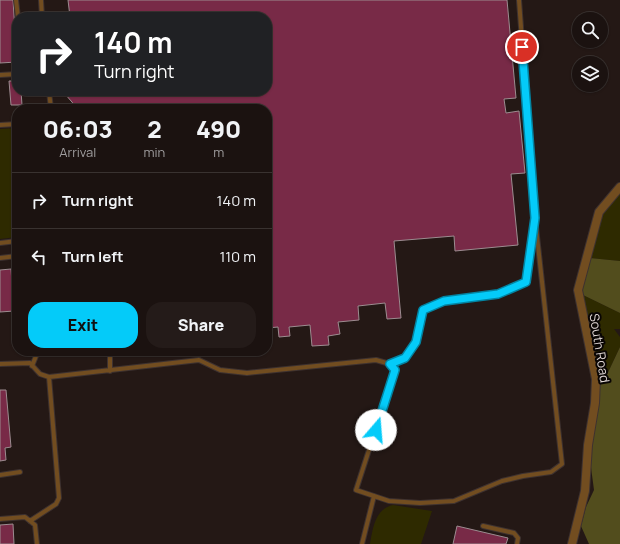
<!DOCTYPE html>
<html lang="en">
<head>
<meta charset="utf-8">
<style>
  :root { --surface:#1b1210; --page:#241b19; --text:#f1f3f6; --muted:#a09e9f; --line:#393230; --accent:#04cbf9 }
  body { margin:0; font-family:Manrope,sans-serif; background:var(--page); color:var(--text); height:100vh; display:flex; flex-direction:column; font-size:15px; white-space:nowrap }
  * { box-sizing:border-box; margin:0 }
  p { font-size:13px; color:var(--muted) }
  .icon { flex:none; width:22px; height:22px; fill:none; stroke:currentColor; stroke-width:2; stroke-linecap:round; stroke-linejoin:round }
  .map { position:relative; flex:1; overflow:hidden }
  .panel { position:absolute; left:12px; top:104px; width:260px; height:252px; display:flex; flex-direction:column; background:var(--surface); border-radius:16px; box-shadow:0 1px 3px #0004,0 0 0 1px var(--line) }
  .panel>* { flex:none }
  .hud { position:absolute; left:12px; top:12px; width:260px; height:84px; border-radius:16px; box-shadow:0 1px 3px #0004,0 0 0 1px var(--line); background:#202124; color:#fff; overflow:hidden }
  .tools { position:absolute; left:572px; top:12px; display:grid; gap:8px }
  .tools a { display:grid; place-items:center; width:36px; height:36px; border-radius:50%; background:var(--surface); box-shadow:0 1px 3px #0004,0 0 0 1px var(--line); font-size:20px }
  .pin { position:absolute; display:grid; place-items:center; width:34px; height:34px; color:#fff; margin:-17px; border:2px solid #fff; border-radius:50%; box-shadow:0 1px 4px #0007 }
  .me { position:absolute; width:44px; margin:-22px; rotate:18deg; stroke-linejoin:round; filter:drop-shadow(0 0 3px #0008) }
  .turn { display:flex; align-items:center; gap:14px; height:84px; padding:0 16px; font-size:18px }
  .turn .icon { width:52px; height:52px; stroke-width:2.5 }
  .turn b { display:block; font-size:28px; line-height:34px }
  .eta { display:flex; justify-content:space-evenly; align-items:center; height:68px; text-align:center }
  .eta b { font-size:24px; font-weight:800; line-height:28px }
  .action { display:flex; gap:8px; margin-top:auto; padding:8px 16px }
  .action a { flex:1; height:46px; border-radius:16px; background:var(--accent); color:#111; font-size:16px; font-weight:800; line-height:46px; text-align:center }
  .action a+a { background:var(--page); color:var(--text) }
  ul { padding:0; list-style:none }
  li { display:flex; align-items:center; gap:12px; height:56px; padding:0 16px; border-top:1px solid var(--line) }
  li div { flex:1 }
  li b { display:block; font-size:15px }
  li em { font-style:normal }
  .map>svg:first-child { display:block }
  .green { fill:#2e2a00 }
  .forest { fill:#524d1d }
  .building { fill:#782a47; stroke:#9c8c90 }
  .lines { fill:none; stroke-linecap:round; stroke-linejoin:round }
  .service-casing { stroke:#3e3230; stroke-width:6 }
  .minor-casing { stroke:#3e3230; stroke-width:10 }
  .service { stroke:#724d20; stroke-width:4 }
  .minor { stroke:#724d20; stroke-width:8 }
  .route-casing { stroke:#0384a2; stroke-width:10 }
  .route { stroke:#04cbf9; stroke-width:7 }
  .labels { text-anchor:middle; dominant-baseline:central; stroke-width:4; stroke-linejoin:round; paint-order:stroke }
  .street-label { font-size:13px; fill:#ded5d3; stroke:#090504 }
</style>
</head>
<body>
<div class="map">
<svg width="620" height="544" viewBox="0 0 620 544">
  <rect width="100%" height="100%" fill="#241815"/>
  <!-- green -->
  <path class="green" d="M17 128V237L0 239V129Z
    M620 187V261L590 258 599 212Z
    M583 295 620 313V329H614L620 337V347L604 381 599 374Z
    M393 505 432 511 421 544H370C373 528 375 509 393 505Z"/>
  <!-- forest -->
  <path class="forest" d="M590 258 620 261V313L583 295 582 283Z
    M620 347V544H589L581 526 586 507 594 490 588 445 599 386 604 381Z"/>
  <!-- building -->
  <path class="building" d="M0 0H13L17 62 0 63Z
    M68 0H507L516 98 504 99 506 113 519 111 525 173 511 174 518 245 455 251 454 236 394 241 401 318 387 319 385 303 358 306 359 320 338 322 340 334 328 336 329 345 312 346 310 325 289 327 290 336 279 337 278 327 267 328V109H78L65 94 68 91H267V17H70Z
    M9 81H17V91H21L22 105H11Z
    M11 269 14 311 0 312V270Z
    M0 390H6L11 447 5 448 6 460 0 461Z
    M13 524 14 544H0V525Z
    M457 526 508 538 506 544H453Z"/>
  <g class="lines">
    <!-- service casing -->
    <g class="service-casing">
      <path id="service" d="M16 0 18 17
        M41 0 42 17
        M0 75 17 74
        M49 91 51 109
        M0 125 17 124
        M0 243 17 241
        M0 258 17 256
        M110 351V371
        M0 364 30 363 40 374 49 377 199 360 220 370 247 373 376 360 390 364 395 370 356 490 389 501 420 503 454 501 502 481 523 476 551 472 562 464 535 218
        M390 364 405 359 415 342 423 310 444 301 498 294 525 282 535 218 519 0
        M32 366 38 351
        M0 475 20 472
        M0 519 25 517 35 525 37 544
        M30 521 56 504 59 498 49 377
        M483 526 514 533 518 538 517 544
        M362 544 374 496"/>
    </g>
    <!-- minor casing -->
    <g class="minor-casing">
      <path id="minor" d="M572 544 585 491 588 445 595 403 596 379 578 290 599 212 620 187"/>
    </g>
    <!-- service -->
    <use href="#service" class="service"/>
    <!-- minor -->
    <use href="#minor" class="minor"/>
  </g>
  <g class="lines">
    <!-- route casing -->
    <g class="route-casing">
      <path id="route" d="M376 430 395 370 390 364 405 358 416 342 423 310 444 301 498 294 526 282 535 218 522 47"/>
    </g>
    <!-- route -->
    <use href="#route" class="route"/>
  </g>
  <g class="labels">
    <!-- street labels -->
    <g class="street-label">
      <text transform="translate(600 348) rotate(81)">South Road</text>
    </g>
  </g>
</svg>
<div class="tools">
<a><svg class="icon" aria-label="search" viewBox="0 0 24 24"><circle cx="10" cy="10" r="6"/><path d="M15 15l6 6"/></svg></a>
<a><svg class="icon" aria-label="layers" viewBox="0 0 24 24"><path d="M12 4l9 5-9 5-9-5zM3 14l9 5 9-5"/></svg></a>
</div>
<div class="pin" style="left:522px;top:47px;background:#d93025"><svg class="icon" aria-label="arrive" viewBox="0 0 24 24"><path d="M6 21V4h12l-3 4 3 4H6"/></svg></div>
<svg class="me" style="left:376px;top:430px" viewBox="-20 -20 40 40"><circle r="19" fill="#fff"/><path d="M0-13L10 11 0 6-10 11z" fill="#04cbf9"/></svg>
<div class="hud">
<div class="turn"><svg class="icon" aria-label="right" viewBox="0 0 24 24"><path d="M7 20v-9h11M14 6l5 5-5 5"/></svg><div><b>140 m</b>Turn right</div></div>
</div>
<section class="panel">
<div class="eta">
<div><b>06:03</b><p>Arrival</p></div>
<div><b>2</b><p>min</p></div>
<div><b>490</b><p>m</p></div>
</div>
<ul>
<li><svg class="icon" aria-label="right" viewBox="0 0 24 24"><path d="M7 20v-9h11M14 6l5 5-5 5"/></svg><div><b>Turn right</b></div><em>140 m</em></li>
<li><svg class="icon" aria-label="left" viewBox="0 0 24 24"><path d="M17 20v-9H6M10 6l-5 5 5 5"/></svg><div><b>Turn left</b></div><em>110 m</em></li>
</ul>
<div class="action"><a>Exit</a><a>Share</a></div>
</section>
</div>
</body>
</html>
